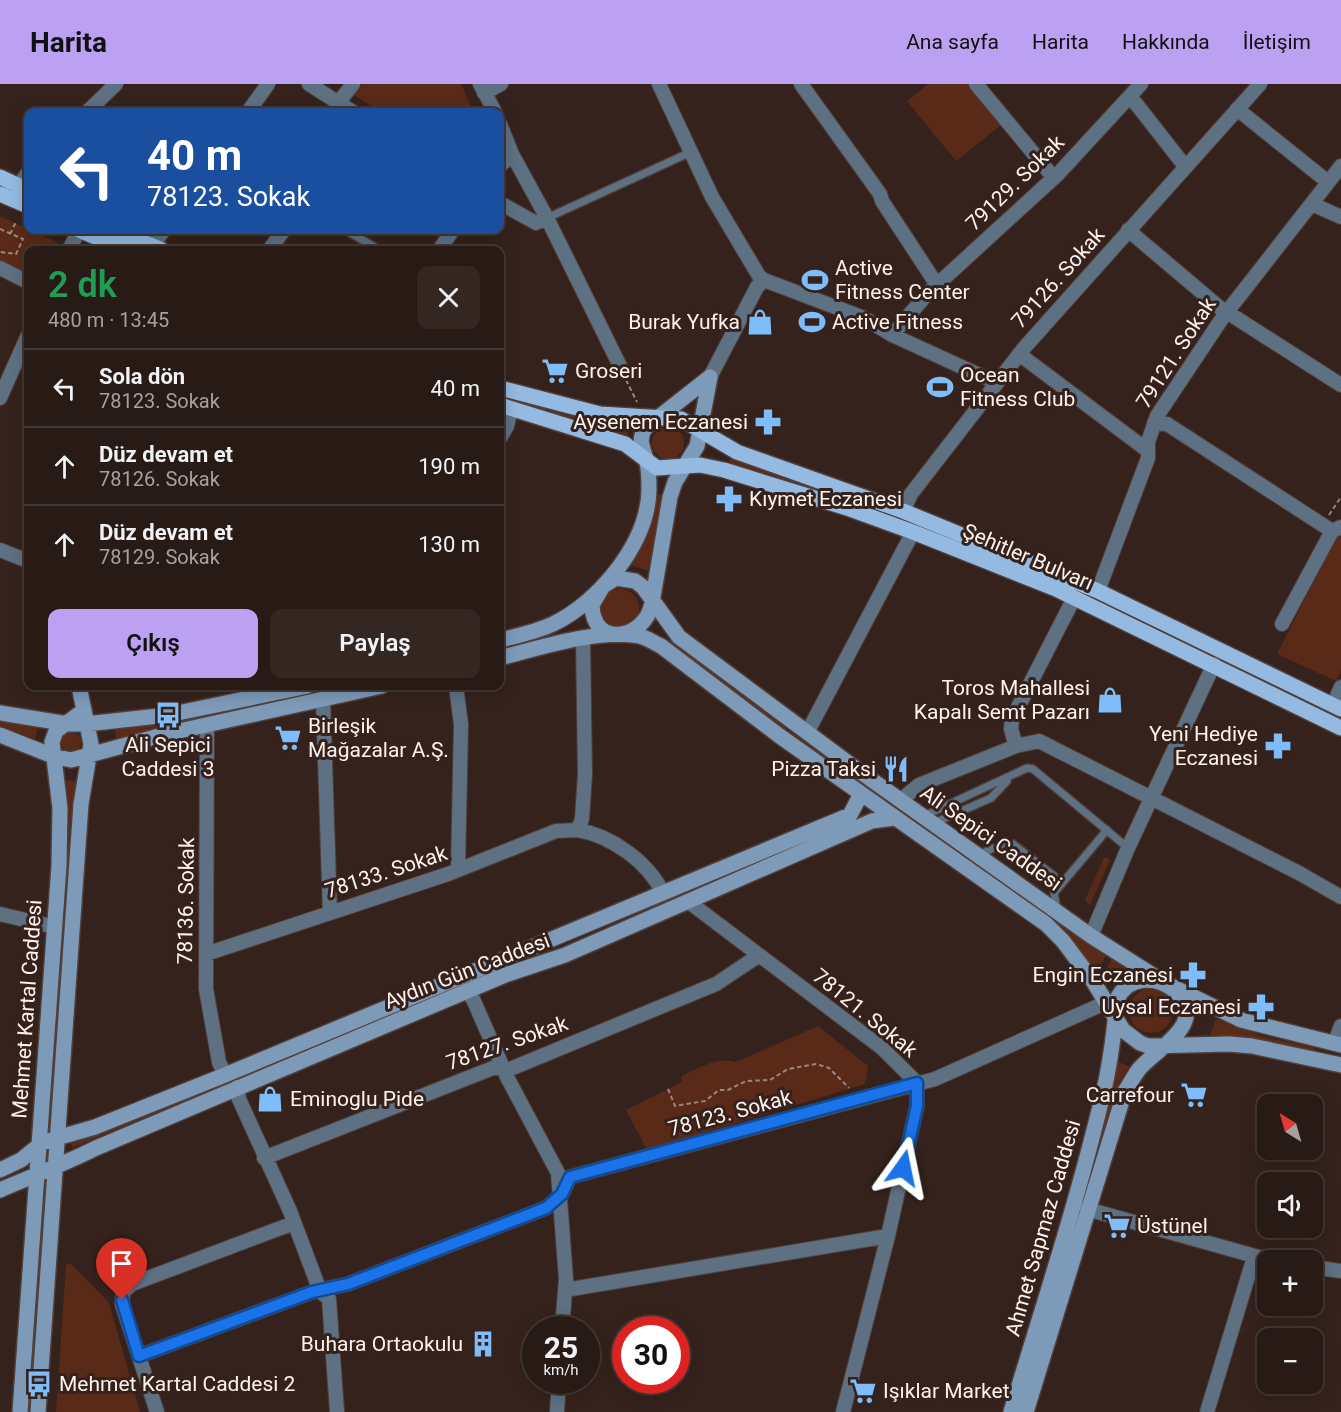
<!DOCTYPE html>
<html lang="tr">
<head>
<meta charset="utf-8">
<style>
  :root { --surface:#281a15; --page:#342722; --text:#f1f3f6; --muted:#a5a1a0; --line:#443834; --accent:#bca0f2 }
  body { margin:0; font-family:Roboto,sans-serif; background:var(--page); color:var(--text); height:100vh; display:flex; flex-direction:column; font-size:22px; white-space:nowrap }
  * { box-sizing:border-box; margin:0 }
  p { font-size:20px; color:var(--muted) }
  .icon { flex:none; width:33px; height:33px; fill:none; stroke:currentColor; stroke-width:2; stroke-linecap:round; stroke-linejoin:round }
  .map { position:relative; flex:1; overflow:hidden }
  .sheet { position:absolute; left:24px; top:162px; width:480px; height:444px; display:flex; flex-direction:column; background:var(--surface); border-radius:12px; box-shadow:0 3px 15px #0003,0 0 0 2px var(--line) }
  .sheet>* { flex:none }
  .top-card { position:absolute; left:24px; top:24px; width:480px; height:126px; border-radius:12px; box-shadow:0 3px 15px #0003,0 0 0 2px var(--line); background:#1a4fa0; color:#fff; overflow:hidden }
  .needle { width:39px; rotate:323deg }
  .tools { position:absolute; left:1257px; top:1010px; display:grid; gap:12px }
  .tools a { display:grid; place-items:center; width:66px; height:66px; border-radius:12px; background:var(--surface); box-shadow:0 3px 15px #0003,0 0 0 2px var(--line); font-size:30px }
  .speed { position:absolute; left:522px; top:1232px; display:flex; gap:12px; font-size:30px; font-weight:700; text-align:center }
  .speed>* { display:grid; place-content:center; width:78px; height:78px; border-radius:50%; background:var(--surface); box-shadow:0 3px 15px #0003,0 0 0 2px var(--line); line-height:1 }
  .speed small { font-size:15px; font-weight:400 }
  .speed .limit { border:9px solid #d22; background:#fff; color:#111 }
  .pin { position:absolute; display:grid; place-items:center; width:51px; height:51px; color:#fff; margin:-62px -26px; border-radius:50% 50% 50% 0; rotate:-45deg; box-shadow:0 0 6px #0007 }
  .pin .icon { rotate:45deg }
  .me { position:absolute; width:66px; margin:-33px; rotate:12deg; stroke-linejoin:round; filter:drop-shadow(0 0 4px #0008) }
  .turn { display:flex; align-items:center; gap:21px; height:126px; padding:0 24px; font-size:27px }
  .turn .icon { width:78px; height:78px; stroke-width:2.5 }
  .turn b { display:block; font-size:42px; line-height:51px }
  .round { display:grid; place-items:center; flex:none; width:63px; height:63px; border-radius:12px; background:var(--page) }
  .summary { display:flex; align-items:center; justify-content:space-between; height:102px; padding:0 24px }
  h1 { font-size:36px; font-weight:600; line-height:45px; color:#1e9e55 }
  .action { display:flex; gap:12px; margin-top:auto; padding:12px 24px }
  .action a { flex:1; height:69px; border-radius:12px; background:var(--accent); color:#111; font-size:24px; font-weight:600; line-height:69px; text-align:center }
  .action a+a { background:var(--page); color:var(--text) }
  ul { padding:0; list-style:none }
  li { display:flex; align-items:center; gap:18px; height:78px; padding:0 24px; border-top:2px solid var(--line) }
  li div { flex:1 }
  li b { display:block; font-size:22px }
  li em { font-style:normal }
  header { display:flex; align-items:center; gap:36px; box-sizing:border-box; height:84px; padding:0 30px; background:var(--accent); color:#111 }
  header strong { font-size:28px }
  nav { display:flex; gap:33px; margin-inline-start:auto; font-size:21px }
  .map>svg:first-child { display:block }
  .green { fill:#5a2a18 }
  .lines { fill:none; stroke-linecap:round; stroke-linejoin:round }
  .lane-casing { stroke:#513f39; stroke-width:10 }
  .street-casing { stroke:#513f39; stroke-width:16 }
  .secondary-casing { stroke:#513f39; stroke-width:18 }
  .primary-casing { stroke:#513f39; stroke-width:18 }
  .path { stroke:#978781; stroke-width:2; stroke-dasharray:4.5 3; stroke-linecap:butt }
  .lane { stroke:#5e7183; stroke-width:7 }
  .street { stroke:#5e7183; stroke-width:14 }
  .secondary { stroke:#7d9ab8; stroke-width:15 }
  .primary { stroke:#94bae1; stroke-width:15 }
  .route-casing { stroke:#114b97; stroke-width:15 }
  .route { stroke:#1a73e8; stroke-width:10 }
  .labels { text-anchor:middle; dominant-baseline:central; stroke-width:6; stroke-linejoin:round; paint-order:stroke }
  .street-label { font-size:21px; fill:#fff2ed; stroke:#35221c }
  .poi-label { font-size:21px; fill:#fff2ed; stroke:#35221c; text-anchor:start }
</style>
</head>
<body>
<header>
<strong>Harita</strong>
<nav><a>Ana sayfa</a><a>Harita</a><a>Hakkında</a><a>İletişim</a></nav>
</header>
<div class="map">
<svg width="1341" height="1328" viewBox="0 0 1341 1328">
  <rect width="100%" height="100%" fill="#35221c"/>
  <!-- green -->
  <path class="green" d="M363 0H461L474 28H380L354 11Z
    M928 0H968L1001 41 956 77 907 17Z
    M0 132 58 159 55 166H28V194L0 180Z
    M500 311 595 335 593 343 500 315Z
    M598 336 630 342 627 354 597 344Z
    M652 359a16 16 0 1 1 32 0a16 16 0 1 1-32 0Z
    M730 374 873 424 872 427 728 381Z
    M656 410 663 411 648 487 632 481 646 450Z
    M1341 452V586L1336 597 1277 570 1336 454Z
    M1061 498 1297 611 1296 613 1060 501Z
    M601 524a19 19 0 1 1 38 0a19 19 0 1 1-38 0Z
    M669 555 787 644 784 647 666 559Z
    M221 627 222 630 116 655 115 644 154 640Z
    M0 636 38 643 35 655 0 643Z
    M788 646 902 726 899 729 786 648Z
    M61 658a10 10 0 1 1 20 0a10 10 0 1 1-20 0Z
    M63 696 78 697 53 1046H46Z
    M904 728 1106 871 1098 889 1060 845 902 731Z
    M1014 769 1039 788 1041 795 1004 770Z
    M1107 773 1110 776 1090 821 1085 816 1104 774Z
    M1112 874 1127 885 1105 901 1101 895Z
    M1129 927a22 22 0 1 1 44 0a22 22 0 1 1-44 0Z
    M1216 935 1265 953 1315 964V967L1243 953 1210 951Z
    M818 942 868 982 865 1000 647 1066 626 1026 682 998 681 992C700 984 716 972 736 978Z
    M1117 977 1129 983 1119 999 1108 1033 1020 1328H1017L1105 1031Z
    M208 1005 209 1007 72 1064 71 1058 98 1050Z
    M42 1097H49L32 1328H26Z
    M70 1179 109 1219 140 1328H56L66 1181Z"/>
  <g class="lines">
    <!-- lane casing -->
    <g class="lane-casing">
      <path id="lane" d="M547 134 691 68
        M345 146 380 166
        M924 732 1027 684 1033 685 1128 764
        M934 739 991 714 1007 697
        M979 771 991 765 1013 760 1054 792 1057 804
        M1057 826 1054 809 1107 746"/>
    </g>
    <!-- street casing -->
    <g class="street-casing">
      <path id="street" d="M309 0 353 28
        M480 0 495 28
        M659 0 712 113 759 192 764 196 757 203 710 293
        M801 0 880 110 882 117 937 201
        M976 0 1054 94
        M484 9 501 0
        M1130 12 1184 81
        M338 19 353 0
        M1237 25 1328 98
        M87 28 116 0
        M248 28 268 0
        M500 40 512 70 547 134
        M500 82 512 70
        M18 102 28 89
        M500 119 536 139 547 134 621 284
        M1312 120 1341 133
        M1128 146 1219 223 1341 301
        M152 162 164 146
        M69 166 79 146
        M269 166 284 146
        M439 166 453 146
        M0 184 28 198
        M764 196 864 234 892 251 997 299
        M892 251 928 209 1058 90 1141 0
        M1019 270 1147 366
        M0 314 28 251
        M1154 339 1167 340 1332 447
        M500 354 507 342 511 325
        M903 427 911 410 1024 264 1260 0
        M0 466 28 477
        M1098 507 1148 374V358L1157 332 1223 233 1341 82
        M1282 540 1332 447 1341 443
        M583 555 585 691 582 735 578 746C612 752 648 778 663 809
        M456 602 461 640 458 786
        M323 615 330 829
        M1333 621 1341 603
        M207 641 206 905 219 978 225 991
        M807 649 913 448
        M1016 662 1011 645 1012 635 1074 514
        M901 716 919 701 1016 662 1039 657 1299 789 1341 813
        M689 818 882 964 917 999V1022L888 1152 843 1328
        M0 830 55 843
        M1091 852 1128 764 1214 580
        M206 870 448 790 556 747 578 746
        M466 907 473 915 507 993 558 1089 566 1195 562 1245
        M1334 960 1341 942
        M237 1003 239 1015 290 1127 320 1207 329 1215 337 1328
        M264 1074 493 984 510 985 716 900 758 872
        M1087 1125 1269 1176
        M1312 1183 1341 1187
        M565 1206 888 1152
        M139 1272 312 1208 348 1200 546 1124 562 1110 570 1093 935 995 1105 919
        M157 1328 122 1220 123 1208 132 1200 294 1139
        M557 1328 559 1296
        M1207 1328 1254 1173"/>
    </g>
    <!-- secondary casing -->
    <g class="secondary-casing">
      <path id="secondary" d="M710 293 697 362 675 398 670 413 652 519C645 556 593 565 592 521L603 502 616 494 635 497 643 503 679 553 855 684 1091 852 1167 900 1241 936 1341 961
        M500 556C517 552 536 548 553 540 599 518 648 459 649 406 649 398 649 387 647 379 644 364 637 358 645 344L710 293
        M500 574C538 564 601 544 639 552 646 553 654 559 661 562L781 653 1046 840 1063 857 1093 897 1123 946 1140 959 1148 962 1229 960 1252 962 1341 981
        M0 629 68 640H86L168 631 308 602
        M0 651 53 672 71 676 170 649 382 602
        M0 1086 21 1076 43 1058 95 1043 225 991 850 731 861 710
        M0 1106C33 1092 64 1080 96 1064L505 891 565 871 872 737 894 734
        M20 1328 59 782 60 724 52 658 56 647 83 627
        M38 1328 81 720 91 660 79 602
        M1011 1328C1042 1225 1076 1122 1101 1018 1108 992 1112 964 1115 937 1115 930 1113 921 1117 915 1128 892 1157 891 1175 907 1209 938 1159 963 1140 984 1134 991 1130 1000 1125 1007L1026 1328"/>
    </g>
    <!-- primary casing -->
    <g class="primary-casing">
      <path id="primary" d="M0 93 28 106
        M0 110 28 122
        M79 146 126 166
        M115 146 162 166
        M500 304 600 330 681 335 737 368 903 427 1098 507 1341 625
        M500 321 625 360 657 384 700 381 724 386 847 424 913 448 1056 505 1341 644"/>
    </g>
    <!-- path -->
    <path class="path" d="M0 145 23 155 16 170 0 168
      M10 150 16 138
      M626 296 637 318
      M1329 431 1341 413
      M668 1005 675 1022 705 1017 719 1006H728L746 997 770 996 788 985 816 980 829 984 849 1004"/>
    <!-- lane -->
    <use href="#lane" class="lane"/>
    <!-- street -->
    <use href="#street" class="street"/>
    <!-- secondary -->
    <use href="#secondary" class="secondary"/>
    <!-- primary -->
    <use href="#primary" class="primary"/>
  </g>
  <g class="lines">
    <!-- route casing -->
    <g class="route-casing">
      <path id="route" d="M122 1216 139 1272 312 1208 348 1200 546 1124 562 1110 570 1093 917 999V1022L903 1084"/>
    </g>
    <!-- route -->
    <use href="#route" class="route"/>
  </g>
  <!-- icons -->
  <defs>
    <g id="stadium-bare" transform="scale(2.07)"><path d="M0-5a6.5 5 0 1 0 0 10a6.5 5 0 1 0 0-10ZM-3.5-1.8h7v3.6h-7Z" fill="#7fbdfa" stroke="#35221c" stroke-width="2.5" paint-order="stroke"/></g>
    <g id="shop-bare" transform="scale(2.07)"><path d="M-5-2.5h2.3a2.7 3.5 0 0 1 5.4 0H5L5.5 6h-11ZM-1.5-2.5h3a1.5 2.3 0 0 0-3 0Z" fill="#7fbdfa" stroke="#35221c" stroke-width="2.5" paint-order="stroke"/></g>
    <g id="supermarket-bare" transform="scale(2.07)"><path d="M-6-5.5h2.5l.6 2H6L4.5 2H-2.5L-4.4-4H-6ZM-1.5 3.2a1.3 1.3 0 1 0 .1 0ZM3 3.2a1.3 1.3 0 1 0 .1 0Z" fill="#7fbdfa" stroke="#35221c" stroke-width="2.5" paint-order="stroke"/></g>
    <g id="pharmacy-bare" transform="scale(2.07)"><path d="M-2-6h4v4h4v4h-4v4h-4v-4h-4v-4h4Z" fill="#7fbdfa" stroke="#35221c" stroke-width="2.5" paint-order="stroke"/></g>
    <g id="bus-bare" transform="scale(2.07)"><path d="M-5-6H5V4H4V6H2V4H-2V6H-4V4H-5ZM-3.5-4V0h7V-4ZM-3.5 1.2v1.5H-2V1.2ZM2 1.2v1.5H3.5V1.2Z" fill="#7fbdfa" stroke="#35221c" stroke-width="2.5" paint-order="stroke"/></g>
    <g id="restaurant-bare" transform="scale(2.07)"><path d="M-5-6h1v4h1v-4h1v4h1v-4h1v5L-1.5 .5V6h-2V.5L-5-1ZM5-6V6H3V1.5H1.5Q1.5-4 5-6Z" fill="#7fbdfa" stroke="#35221c" stroke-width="2.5" paint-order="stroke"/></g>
    <g id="building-bare" transform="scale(2.07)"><path d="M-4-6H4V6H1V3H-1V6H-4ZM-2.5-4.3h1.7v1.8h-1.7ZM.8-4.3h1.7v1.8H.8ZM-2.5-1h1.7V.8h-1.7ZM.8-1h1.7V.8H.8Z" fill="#7fbdfa" stroke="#35221c" stroke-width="2.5" paint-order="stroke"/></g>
  </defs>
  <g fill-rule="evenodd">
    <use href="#stadium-bare" x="815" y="196"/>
    <use href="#shop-bare" x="760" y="238"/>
    <use href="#stadium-bare" x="812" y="238"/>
    <use href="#supermarket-bare" x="555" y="287"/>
    <use href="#stadium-bare" x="940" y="303"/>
    <use href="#pharmacy-bare" x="768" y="338"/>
    <use href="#pharmacy-bare" x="729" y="415"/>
    <use href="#shop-bare" x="1110" y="616"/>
    <use href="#bus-bare" x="168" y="631"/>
    <use href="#supermarket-bare" x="288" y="654"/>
    <use href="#pharmacy-bare" x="1278" y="662"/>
    <use href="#restaurant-bare" x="896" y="685"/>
    <use href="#pharmacy-bare" x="1193" y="891"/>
    <use href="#pharmacy-bare" x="1261" y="923"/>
    <use href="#supermarket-bare" x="1194" y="1011"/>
    <use href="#shop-bare" x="270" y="1015"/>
    <use href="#supermarket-bare" x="1117" y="1142"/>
    <use href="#building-bare" x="483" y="1260"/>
    <use href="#bus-bare" x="39" y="1300"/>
    <use href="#supermarket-bare" x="863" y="1307"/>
  </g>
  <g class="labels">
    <!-- street labels -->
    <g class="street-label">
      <text transform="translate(1015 99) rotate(-44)">79129. Sokak</text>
      <text transform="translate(1058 194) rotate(-48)">79126. Sokak</text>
      <text transform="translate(1176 269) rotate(-57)">79121. Sokak</text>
      <text transform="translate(1028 473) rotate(23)">Şehitler Bulvarı</text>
      <text transform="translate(991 754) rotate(35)">Ali Sepici Caddesi</text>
      <text transform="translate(386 788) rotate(-18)">78133. Sokak</text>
      <text transform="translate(186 817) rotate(-89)">78136. Sokak</text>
      <text transform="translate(467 887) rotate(-21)">Aydın Gün Caddesi</text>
      <text transform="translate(27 925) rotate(-86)">Mehmet Kartal Caddesi</text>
      <text transform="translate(865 929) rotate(39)">78121. Sokak</text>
      <text transform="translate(507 959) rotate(-19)">78127. Sokak</text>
      <text transform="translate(730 1029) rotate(-15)">78123. Sokak</text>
      <text transform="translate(1043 1144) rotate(-74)">Ahmet Sapmaz Caddesi</text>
    </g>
    <!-- poi labels -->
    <g class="poi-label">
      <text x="835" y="184">Active<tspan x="835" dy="24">Fitness Center</tspan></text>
      <text x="740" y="238" text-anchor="end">Burak Yufka</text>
      <text x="832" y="238">Active Fitness</text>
      <text x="575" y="287">Groseri</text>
      <text x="960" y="291">Ocean<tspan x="960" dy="24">Fitness Club</tspan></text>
      <text x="748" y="338" text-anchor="end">Aysenem Eczanesi</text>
      <text x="749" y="415">Kıymet Eczanesi</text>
      <text x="1090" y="604" text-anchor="end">Toros Mahallesi<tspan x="1090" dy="24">Kapalı Semt Pazarı</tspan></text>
      <text x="308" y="642">Birleşik<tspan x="308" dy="24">Mağazalar A.Ş.</tspan></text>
      <text x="1258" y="650" text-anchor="end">Yeni Hediye<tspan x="1258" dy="24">Eczanesi</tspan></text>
      <text x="168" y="661" text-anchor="middle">Ali Sepici<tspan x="168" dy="24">Caddesi 3</tspan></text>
      <text x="876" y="685" text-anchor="end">Pizza Taksi</text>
      <text x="1173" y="891" text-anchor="end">Engin Eczanesi</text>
      <text x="1241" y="923" text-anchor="end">Uysal Eczanesi</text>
      <text x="1174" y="1011" text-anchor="end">Carrefour</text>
      <text x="290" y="1015">Eminoglu Pide</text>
      <text x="1137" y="1142">Üstünel</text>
      <text x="463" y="1260" text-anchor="end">Buhara Ortaokulu</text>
      <text x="59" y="1300">Mehmet Kartal Caddesi 2</text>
      <text x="883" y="1307">Işıklar Market</text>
    </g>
  </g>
</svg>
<div class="tools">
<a><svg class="needle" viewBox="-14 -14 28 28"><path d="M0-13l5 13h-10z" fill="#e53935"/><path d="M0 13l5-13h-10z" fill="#a5a1a0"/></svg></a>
<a><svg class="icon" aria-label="sound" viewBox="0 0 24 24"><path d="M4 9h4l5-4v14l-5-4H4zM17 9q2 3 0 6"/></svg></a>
<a>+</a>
<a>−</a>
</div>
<div class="speed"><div>25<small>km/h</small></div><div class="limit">30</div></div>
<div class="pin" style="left:122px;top:1216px;background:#d93025"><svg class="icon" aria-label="arrive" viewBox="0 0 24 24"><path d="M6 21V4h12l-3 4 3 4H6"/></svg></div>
<svg class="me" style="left:903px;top:1084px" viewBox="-20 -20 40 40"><path d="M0-17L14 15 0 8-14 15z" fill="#1a73e8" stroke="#fff" stroke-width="4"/></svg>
<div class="top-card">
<div class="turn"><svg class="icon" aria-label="left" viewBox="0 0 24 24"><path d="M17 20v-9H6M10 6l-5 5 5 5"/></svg><div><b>40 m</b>78123. Sokak</div></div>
</div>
<section class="sheet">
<div class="summary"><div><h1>2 dk</h1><p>480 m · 13:45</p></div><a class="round"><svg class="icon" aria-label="close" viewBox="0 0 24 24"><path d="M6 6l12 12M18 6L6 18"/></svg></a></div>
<ul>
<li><svg class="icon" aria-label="left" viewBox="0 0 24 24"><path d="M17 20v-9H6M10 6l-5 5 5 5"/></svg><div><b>Sola dön</b><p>78123. Sokak</p></div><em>40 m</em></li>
<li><svg class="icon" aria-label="ahead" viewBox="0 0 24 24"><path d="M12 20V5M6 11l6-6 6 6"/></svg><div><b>Düz devam et</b><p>78126. Sokak</p></div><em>190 m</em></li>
<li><svg class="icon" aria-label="ahead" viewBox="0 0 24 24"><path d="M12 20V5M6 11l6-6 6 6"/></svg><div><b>Düz devam et</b><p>78129. Sokak</p></div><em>130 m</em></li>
</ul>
<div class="action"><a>Çıkış</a><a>Paylaş</a></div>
</section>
</div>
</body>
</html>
